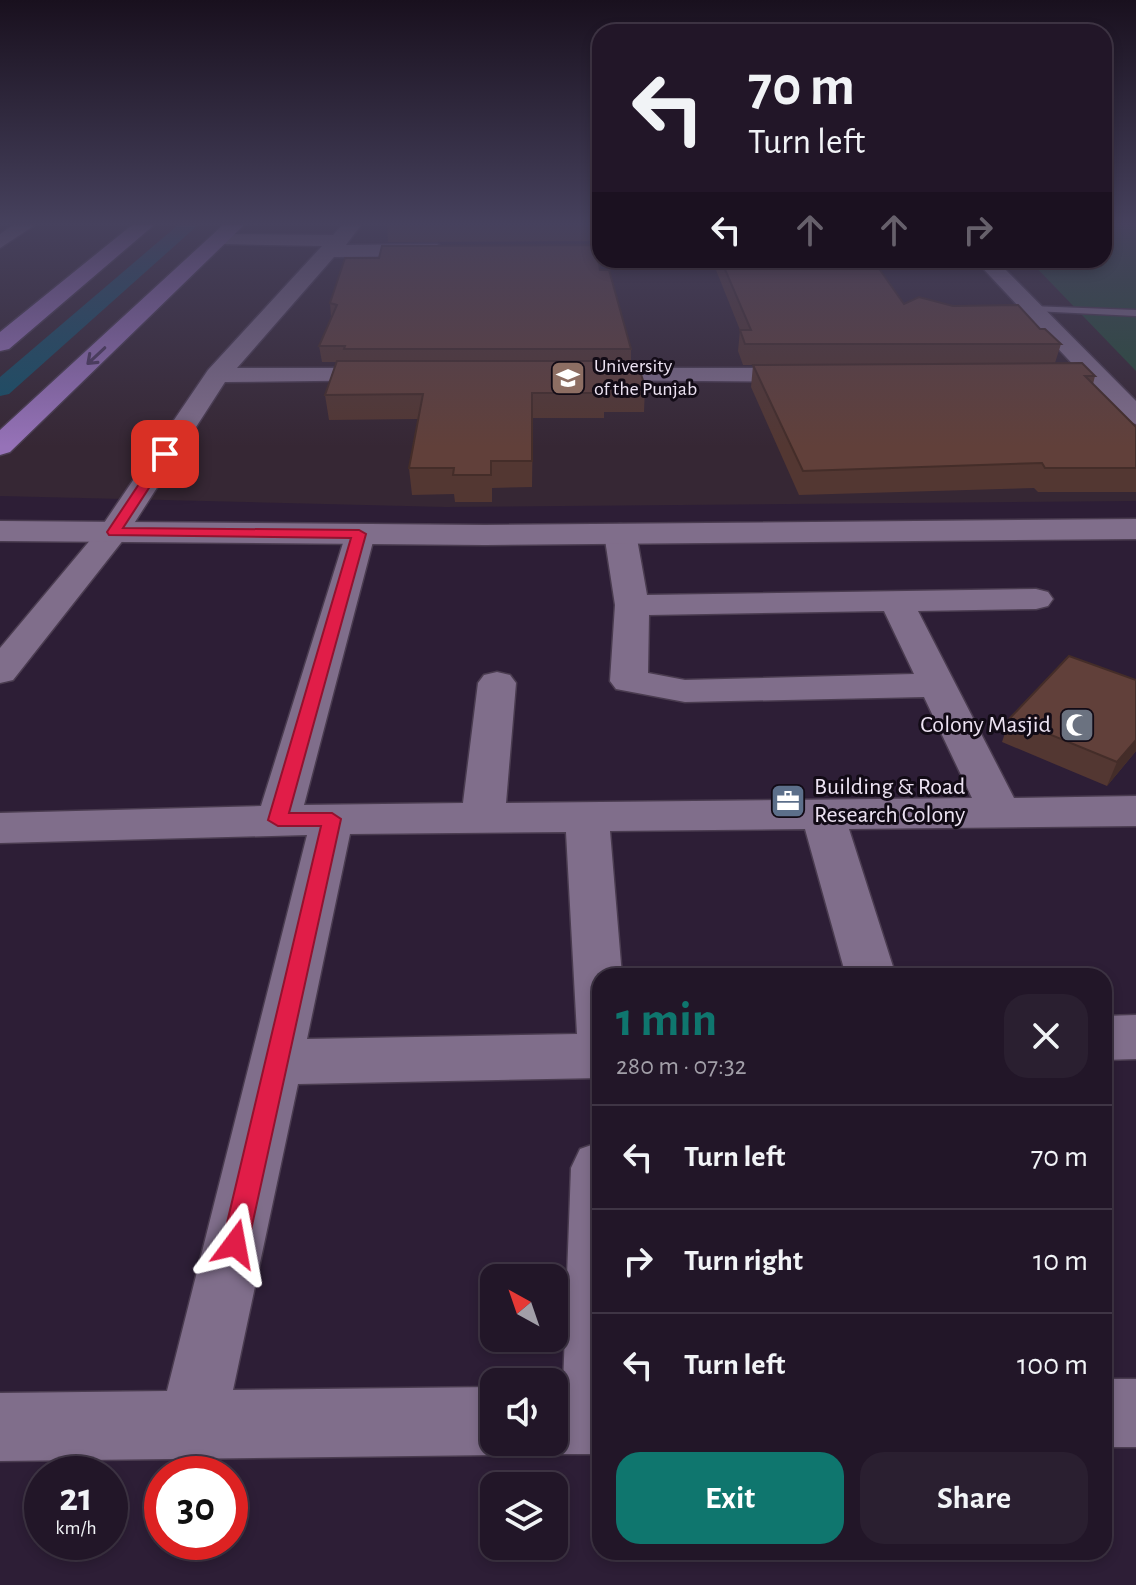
<!DOCTYPE html>
<html lang="en">
<head>
<meta charset="utf-8">
<style>
  :root { --surface:#221628; --page:#2a1f30; --text:#f1f3f6; --muted:#a29fa8; --line:#3f3545; --accent:#0f766e }
  body { margin:0; font-family:"Alegreya Sans",sans-serif; background:var(--page); color:var(--text); height:100vh; display:flex; flex-direction:column; font-size:30px; white-space:nowrap }
  * { box-sizing:border-box; margin:0 }
  p { font-size:26px; color:var(--muted) }
  .icon { flex:none; width:44px; height:44px; fill:none; stroke:currentColor; stroke-width:2; stroke-linecap:round; stroke-linejoin:round }
  .map { position:relative; flex:1; overflow:hidden }
  .details { position:absolute; left:592px; top:968px; width:520px; height:592px; display:flex; flex-direction:column; background:var(--surface); border-radius:24px; box-shadow:0 4px 12px #0003,0 0 0 2px var(--line) }
  .details>* { flex:none }
  .banner { position:absolute; left:592px; top:24px; width:520px; height:244px; border-radius:24px; box-shadow:0 4px 12px #0003,0 0 0 2px var(--line); background:#221628; color:var(--text); overflow:hidden }
  .needle { width:52px; rotate:320deg }
  .tools { position:absolute; left:480px; top:1264px; display:grid; gap:16px }
  .tools a { display:grid; place-items:center; width:88px; height:88px; border-radius:16px; background:var(--surface); box-shadow:0 4px 12px #0003,0 0 0 2px var(--line); font-size:40px }
  .speed { position:absolute; left:24px; top:1456px; display:flex; gap:16px; font-size:40px; font-weight:700; text-align:center }
  .speed>* { display:grid; place-content:center; width:104px; height:104px; border-radius:50%; background:var(--surface); box-shadow:0 4px 12px #0003,0 0 0 2px var(--line); line-height:1 }
  .speed small { font-size:20px; font-weight:400 }
  .speed .limit { border:12px solid #d22; background:#fff; color:#111 }
  .pin { position:absolute; display:grid; place-items:center; width:68px; height:68px; color:#fff; margin:-34px; border-radius:16px; box-shadow:0 4px 12px #0006 }
  .me { position:absolute; width:88px; margin:-44px; rotate:13deg; stroke-linejoin:round; filter:drop-shadow(0 0 6px #0008) }
  .turn { display:flex; align-items:center; gap:28px; height:168px; padding:0 24px; font-size:36px }
  .turn .icon { width:104px; height:104px; stroke-width:2.5 }
  .turn b { display:block; font-size:56px; line-height:68px }
  .lanes { display:flex; align-items:center; height:76px; padding:0 24px; background:#0003; justify-content:center; gap:40px; direction:ltr }
  .lanes .off { opacity:.35 }
  .round { display:grid; place-items:center; flex:none; width:84px; height:84px; border-radius:24px; background:var(--page) }
  .summary { display:flex; align-items:center; justify-content:space-between; height:136px; padding:0 24px }
  h1 { font-size:48px; font-weight:700; line-height:60px; color:var(--accent) }
  .primary-button { display:flex; gap:16px; margin-top:auto; padding:16px 24px }
  .primary-button a { flex:1; height:92px; border-radius:24px; background:var(--accent); color:#fff; font-size:32px; font-weight:700; line-height:92px; text-align:center }
  .primary-button a+a { background:var(--page); color:var(--text) }
  ul { padding:0; list-style:none }
  li { display:flex; align-items:center; gap:24px; height:104px; padding:0 24px; border-top:2px solid var(--line) }
  li div { flex:1 }
  li b { display:block; font-size:30px }
  li em { font-style:normal }
  .map>svg:first-child { display:block }
  .education { fill:#362734 }
  .green { fill:#284d3b }
  .lines { fill:none; stroke-linecap:round; stroke-linejoin:round }
  .canal { fill:#165067; fill-rule:evenodd }
  .service-casing { stroke:#4a3c50; stroke-width:3 }
  .minor-casing { stroke:#4a3c50; stroke-width:3 }
  .tertiary-casing { stroke:#4a3c50; stroke-width:3 }
  .trunk-casing { stroke:#4a3c50; stroke-width:3 }
  .service { fill:#806e8b; fill-rule:evenodd }
  .minor { fill:#806e8b; fill-rule:evenodd }
  .tertiary { fill:#806e8b; fill-rule:evenodd }
  .trunk { fill:#9672b8; fill-rule:evenodd }
  .wall { fill:#533732 }
  .shaded-wall { fill:#442d29 }
  .building { fill:#61403a; stroke:#442d29; stroke-width:2 }
  .oneway { stroke:#4d395f }
  .route { fill:#e11d48; stroke:#92132f; stroke-width:2 }
  .labels { text-anchor:middle; dominant-baseline:central; stroke-width:6; stroke-linejoin:round; paint-order:stroke }
  .far-poi-label { font-size:20px; fill:#ede3f3; stroke:#120b16; text-anchor:start }
  .poi-label { font-size:24px; fill:#ede3f3; stroke:#120b16; text-anchor:end }
</style>
</head>
<body>
<div class="map">
<svg width="1136" height="1585" viewBox="0 0 1136 1585">
  <rect width="100%" height="100%" fill="#2d1e36"/>
  <!-- education -->
  <path class="education" d="M0 225H600V260H1104V225H1136V501L445 507 0 496Z"/>
  <!-- green -->
  <path class="green" d="M1104 225H1136V371L1029 260H1104Z"/>
  <g class="lines">
    <!-- canal -->
    <path class="canal" d="M178 225H198L9 394 0 396V377Z"/>
    <!-- service casing -->
    <g class="service-casing">
      <path id="service" d="M1030 306 1136 310V316L1034 311 1028 308Z"/>
    </g>
    <!-- minor casing -->
    <g class="minor-casing">
      <path id="minor" d="M13 225H35L0 248V234Z
        M342 225H361L346 245 437 244 447 250 437 256 334 257 237 368H388L397 370 400 375 397 380 225 382 124 539 13 680 0 683V648L102 526 208 370 322 246 222 244 215 242 212 238 215 234 333 235Z
        M975 260H996L1136 401V424L1127 422Z
        M583 368H808L817 370 820 375 817 380 808 382 574 380 571 375 574 370Z
        M620 524 631 526 636 533 647 595 1036 589 1048 592 1053 599 1048 606 1036 609 918 611 1014 798 1136 796V826L849 829 896 976H846L805 829 610 831 622 976H600V1078L298 1084 233 1390 494 1387V1442H519L518 1445 494 1455 0 1461V1393L167 1391 307 835 0 843V813L261 806 348 527 359 525 370 527 375 534 304 805 463 803 478 683 484 675 497 672 510 675 516 683 506 803 972 798 924 697 685 702 616 689 610 681 615 605 604 533 609 526ZM884 611 914 674 685 680 648 673 649 615ZM566 832 577 1034 307 1039 350 834Z
        M1136 1015V1059L1104 1060V1016Z
        M600 1142V1454H554L529 1442H554V1386H563L571 1168 580 1149Z
        M1104 1379H1136V1447H1104Z"/>
    </g>
    <!-- tertiary casing -->
    <g class="tertiary-casing">
      <path id="tertiary" d="M1136 519V539L485 545 0 541V521L485 525Z"/>
    </g>
    <!-- trunk casing -->
    <g class="trunk-casing">
      <path id="trunk" d="M132 225H154L9 349 0 351V332Z
        M223 225H244L10 452 0 455V430Z"/>
    </g>
    <!-- service -->
    <use href="#service" class="service"/>
    <!-- minor -->
    <use href="#minor" class="minor"/>
    <!-- tertiary -->
    <use href="#tertiary" class="tertiary"/>
    <!-- trunk -->
    <use href="#trunk" class="trunk"/>
  </g>
  <!-- wall -->
  <path class="wall" d="M387 225H593V241L388 242Z
    M712 260H873L904 304 1040 329 1061 344 1055 363 1095 376 1093 384 1136 427V492H1038L1034 488 799 495 751 387 753 365H743L738 351 740 330Z
    M600 270 631 349V361L645 387 644 412H604V418H533L532 487 492 488V502H455L454 494 412 495 409 468 418 419 329 420 325 395 336 362H322L319 346 331 317 330 303Z
    M1136 680V751L1107 786 1002 742 1010 718Z"/>
  <!-- shaded-wall -->
  <path class="shaded-wall" d="M1136 740V751L1107 786 1117 762Z"/>
  <!-- building -->
  <path class="building" d="M596 245 600 270H609L631 349H344L345 346H319L337 305 330 303 345 258H379L382 246Z
    M721 260H873L904 304 919 297 953 306 1018 305 1040 329H1045L1061 344H745L740 330H751Z
    M337 361H637L645 387 604 388V393H532V461H491V475H453L454 468H409L423 394 325 395Z
    M1082 363 1095 376H1085L1136 427V468H1045L1042 463 803 471 753 365Z
    M1069 656 1136 680V740L1117 762 1010 718Z"/>
  <!-- one-way arrows -->
  <defs><path id="oneway-shaft" d="M-6 0H5M1.5-3L5.5 0L1.5 3" fill="none" stroke-width="1.6" stroke-linecap="round" stroke-linejoin="round" transform="scale(2)"/></defs>
  <use class="oneway" href="#oneway-shaft" transform="translate(96 356) rotate(137)"/>
  <!-- sky -->
  <linearGradient id="sky" x2="0" y2="1"><stop stop-color="#19101e"/><stop offset="0.5" stop-color="#46415d"/><stop offset="1" stop-color="#46415d" stop-opacity="0"/></linearGradient>
  <rect width="1136" height="447" fill="url(#sky)"/>
  <!-- route -->
  <path class="route" d="M165 450 171 454 123 528 359 530 366 534 289 813H332L341 819 248 1244 244 1253 235 1256 226 1253 222 1244 321 826H278L268 820 351 538 109 535 107 532 161 451Z"/>
  <!-- icons -->
  <defs>
    <g id="university-square" transform="scale(1.8)"><rect x="-9" y="-9" width="18" height="18" rx="4" fill="#8d6e63" stroke="#120b16"/><path d="M0-5L7-2L0 1L-7-2ZM-4 1L0 2.5L4 1V4Q0 6-4 4Z" fill="#fff"/></g>
    <g id="mosque-square" transform="scale(1.8)"><rect x="-9" y="-9" width="18" height="18" rx="4" fill="#6b7280" stroke="#120b16"/><path d="M3.5-4.9A6 6 0 1 0 3.5 4.9A5 5 0 1 1 3.5-4.9Z" fill="#fff"/></g>
    <g id="office-square" transform="scale(1.8)"><rect x="-9" y="-9" width="18" height="18" rx="4" fill="#5c6f8a" stroke="#120b16"/><path d="M-6-3h4V-5.5h4V-3h4V5H-6ZM-1-4.5V-3h2v-1.5ZM-6 0V1H6V0Z" fill="#fff"/></g>
  </defs>
  <g fill-rule="evenodd">
    <use href="#university-square" x="568" y="378"/>
    <use href="#mosque-square" x="1077" y="725"/>
    <use href="#office-square" x="788" y="801"/>
  </g>
  <g class="labels">
    <!-- far-poi labels -->
    <g class="far-poi-label">
      <text x="594" y="366">University<tspan x="594" dy="23">of the Punjab</tspan></text>
    </g>
    <!-- poi labels -->
    <g class="poi-label">
      <text x="1051" y="725">Colony Masjid</text>
      <text x="814" y="787" text-anchor="start">Building &amp; Road<tspan x="814" dy="28">Research Colony</tspan></text>
    </g>
  </g>
</svg>
<div class="tools">
<a><svg class="needle" viewBox="-14 -14 28 28"><path d="M0-13l5 13h-10z" fill="#e53935"/><path d="M0 13l5-13h-10z" fill="#a29fa8"/></svg></a>
<a><svg class="icon" aria-label="sound" viewBox="0 0 24 24"><path d="M4 9h4l5-4v14l-5-4H4zM17 9q2 3 0 6"/></svg></a>
<a><svg class="icon" aria-label="layers" viewBox="0 0 24 24"><path d="M12 4l9 5-9 5-9-5zM3 14l9 5 9-5"/></svg></a>
</div>
<div class="speed"><div>21<small>km/h</small></div><div class="limit">30</div></div>
<div class="pin" style="left:165px;top:454px;background:#d93025"><svg class="icon" aria-label="arrive" viewBox="0 0 24 24"><path d="M6 21V4h12l-3 4 3 4H6"/></svg></div>
<svg class="me" style="left:235px;top:1244px" viewBox="-20 -20 40 40"><path d="M0-17L14 15 0 8-14 15z" fill="#e11d48" stroke="#fff" stroke-width="4"/></svg>
<div class="banner">
<div class="turn"><svg class="icon" aria-label="left" viewBox="0 0 24 24"><path d="M17 20v-9H6M10 6l-5 5 5 5"/></svg><div><b>70 m</b>Turn left</div></div>
<div class="lanes"><svg class="icon" aria-label="left" viewBox="0 0 24 24"><path d="M17 20v-9H6M10 6l-5 5 5 5"/></svg><svg class="icon off" aria-label="ahead" viewBox="0 0 24 24"><path d="M12 20V5M6 11l6-6 6 6"/></svg><svg class="icon off" aria-label="ahead" viewBox="0 0 24 24"><path d="M12 20V5M6 11l6-6 6 6"/></svg><svg class="icon off" aria-label="right" viewBox="0 0 24 24"><path d="M7 20v-9h11M14 6l5 5-5 5"/></svg></div>
</div>
<section class="details">
<div class="summary"><div><h1>1 min</h1><p>280 m · 07:32</p></div><a class="round"><svg class="icon" aria-label="close" viewBox="0 0 24 24"><path d="M6 6l12 12M18 6L6 18"/></svg></a></div>
<ul>
<li><svg class="icon" aria-label="left" viewBox="0 0 24 24"><path d="M17 20v-9H6M10 6l-5 5 5 5"/></svg><div><b>Turn left</b></div><em>70 m</em></li>
<li><svg class="icon" aria-label="right" viewBox="0 0 24 24"><path d="M7 20v-9h11M14 6l5 5-5 5"/></svg><div><b>Turn right</b></div><em>10 m</em></li>
<li><svg class="icon" aria-label="left" viewBox="0 0 24 24"><path d="M17 20v-9H6M10 6l-5 5 5 5"/></svg><div><b>Turn left</b></div><em>100 m</em></li>
</ul>
<div class="primary-button"><a>Exit</a><a>Share</a></div>
</section>
</div>
</body>
</html>
